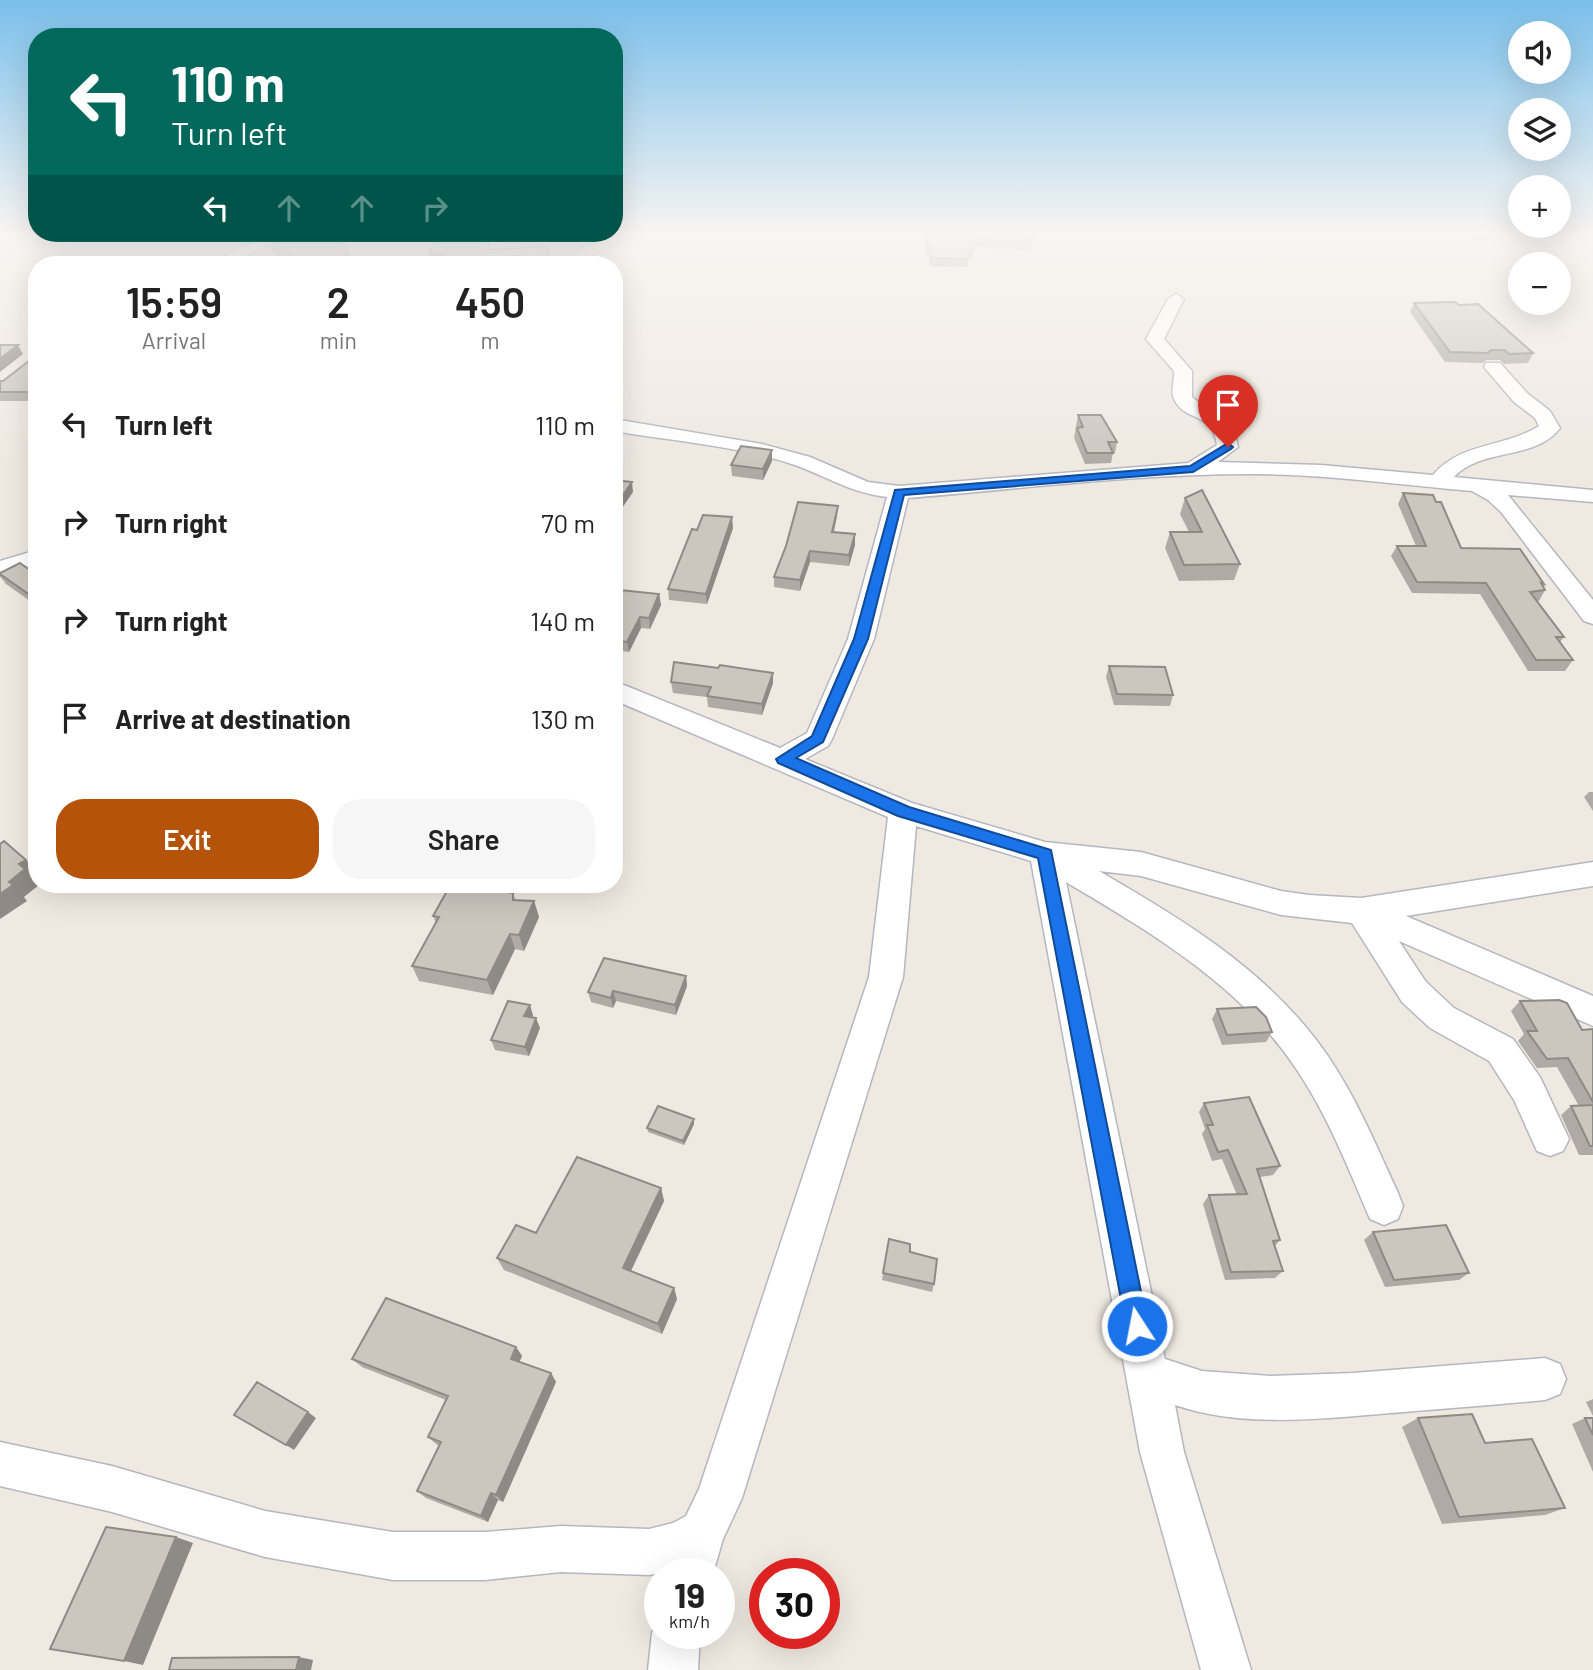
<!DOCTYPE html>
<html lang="en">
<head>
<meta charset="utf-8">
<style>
  :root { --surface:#fff; --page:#f6f6f6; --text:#222; --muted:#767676; --accent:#b45309 }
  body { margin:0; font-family:Barlow,sans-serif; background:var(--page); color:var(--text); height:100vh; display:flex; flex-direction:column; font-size:26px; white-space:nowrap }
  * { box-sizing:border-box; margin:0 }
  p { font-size:23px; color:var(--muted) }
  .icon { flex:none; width:38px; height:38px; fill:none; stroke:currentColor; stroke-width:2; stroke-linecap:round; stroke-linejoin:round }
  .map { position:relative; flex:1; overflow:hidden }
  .sheet { position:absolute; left:28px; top:256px; width:595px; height:637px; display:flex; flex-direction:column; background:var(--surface); border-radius:28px; box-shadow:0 7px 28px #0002 }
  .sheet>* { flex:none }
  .hud { position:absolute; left:28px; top:28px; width:595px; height:214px; border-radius:28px; box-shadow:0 7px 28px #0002; background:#00695c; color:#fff; overflow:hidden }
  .controls { position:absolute; left:1508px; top:21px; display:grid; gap:14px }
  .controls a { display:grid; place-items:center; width:63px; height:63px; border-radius:50%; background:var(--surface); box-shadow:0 7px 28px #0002; font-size:35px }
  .speed { position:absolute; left:644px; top:1558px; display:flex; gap:14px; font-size:35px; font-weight:700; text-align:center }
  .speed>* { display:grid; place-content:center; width:91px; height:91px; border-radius:50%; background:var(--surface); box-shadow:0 7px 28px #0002; line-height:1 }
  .speed small { font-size:18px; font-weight:400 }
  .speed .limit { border:10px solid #d22; background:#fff; color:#111 }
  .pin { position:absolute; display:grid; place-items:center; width:60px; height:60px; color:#fff; margin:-72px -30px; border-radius:50% 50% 50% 0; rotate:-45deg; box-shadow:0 0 7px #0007 }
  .pin .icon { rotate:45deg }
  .me { position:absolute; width:77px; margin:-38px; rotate:349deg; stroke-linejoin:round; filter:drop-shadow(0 0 5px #0008) }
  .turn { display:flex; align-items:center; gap:24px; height:147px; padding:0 28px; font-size:32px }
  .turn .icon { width:91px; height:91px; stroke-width:2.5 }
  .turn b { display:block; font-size:49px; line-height:60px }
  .lanes { display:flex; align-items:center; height:66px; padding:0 28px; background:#0003; justify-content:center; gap:35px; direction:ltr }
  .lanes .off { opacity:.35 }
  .eta { display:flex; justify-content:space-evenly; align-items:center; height:119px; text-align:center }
  .eta b { font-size:42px; font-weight:600; line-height:49px }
  .action { display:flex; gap:14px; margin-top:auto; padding:14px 28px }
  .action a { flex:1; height:80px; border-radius:28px; background:var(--accent); color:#fff; font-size:28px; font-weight:600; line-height:80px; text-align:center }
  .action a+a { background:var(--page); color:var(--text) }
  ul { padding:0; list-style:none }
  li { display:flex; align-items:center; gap:21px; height:98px; padding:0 28px }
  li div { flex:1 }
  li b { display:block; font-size:26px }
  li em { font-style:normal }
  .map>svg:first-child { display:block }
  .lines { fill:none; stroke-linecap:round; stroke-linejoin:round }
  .minor-casing { stroke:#b4b7c1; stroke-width:3 }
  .minor { fill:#fff; fill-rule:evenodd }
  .wall { fill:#afaba4 }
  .shaded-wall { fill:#8e8b86 }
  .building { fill:#cbc7bf; stroke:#8e8b86; stroke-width:2 }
  .route { fill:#1a73e8; stroke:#114b97; stroke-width:2 }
</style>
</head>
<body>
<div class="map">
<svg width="1593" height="1670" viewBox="0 0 1593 1670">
  <rect width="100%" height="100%" fill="#efe9e1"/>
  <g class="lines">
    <!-- minor casing -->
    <g class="minor-casing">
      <path id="minor" d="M619 232H641L595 253 585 264H568L583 247Z
        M1463 232H1568L1564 239 1545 243 1471 237Z
        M272 233H292L229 264H208Z
        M1176 294 1184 299 1164 339 1192 371V397C1215 417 1232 411 1238 447L1218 462 1321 465 1433 475C1461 442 1504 448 1539 426L1535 418 1514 402 1484 367 1486 363H1500L1528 394 1550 411 1560 428C1535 461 1482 447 1454 477L1593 490V502L1508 495 1593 600V624L1584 621 1501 512 1488 500 1472 491C1399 485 1324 474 1249 474 1136 474 1021 489 908 498L874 639 832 739 828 746 805 759 912 803 1045 842 1141 852 1281 891 1309 895 1361 898 1593 862V886L1406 916 1593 996V1026L1399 941 1426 982 1454 1008 1513 1039 1540 1077 1569 1139 1563 1151 1550 1156 1537 1151 1514 1100 1489 1061 1430 1028 1402 1002 1352 923 1281 915 1141 876 1099 871C1180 918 1260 966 1317 1041 1352 1087 1374 1141 1398 1193L1403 1206 1398 1219 1384 1225 1370 1219C1348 1167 1327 1114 1295 1067 1239 984 1150 932 1066 882L1165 1359 1202 1371 1271 1376 1353 1373 1545 1358 1560 1364 1566 1379 1560 1394 1545 1400C1494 1405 1442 1409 1391 1413 1321 1419 1242 1428 1175 1405L1184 1452 1251 1670H1201L1140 1452 1031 861 916 826 903 977 742 1498 723 1539 713 1573 666 1572 649 1575 561 1572 485 1580H393L265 1557 112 1512 0 1486V1442L112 1466 265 1511 393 1532H485L561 1526 649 1529 673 1523 686 1516 699 1489 869 977 888 817 614 700V681L780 748 807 733 848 639 887 497C851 493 828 477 795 465 740 446 672 441 614 431V419L762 444 810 457 868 482 899 486 1188 463 1217 445C1212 410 1185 423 1174 399 1170 390 1175 380 1174 371L1146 339 1168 299Z
        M37 550V565L0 576V561Z
        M660 1615V1633H700L698 1670H648L652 1633Z"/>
    </g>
    <!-- minor -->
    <use href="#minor" class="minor"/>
  </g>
  <!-- wall -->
  <path class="wall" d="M926 232H1036V233H1032L1030 250 974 247 973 258H968V267L930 266 929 255H926Z
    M279 233 351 259 347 264H292L287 257 276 258 273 250Z
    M1414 303 1459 305 1533 353 1528 363 1504 364 1500 360H1486L1483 363 1445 362 1410 312Z
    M37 344V401H0V381H3L34 357Z
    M1078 415 1117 442 1115 453H1113L1111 463 1085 464 1074 438Z
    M772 461 763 480 732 476 731 465Z
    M1403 493 1461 548 1544 584 1543 586 1545 590 1539 601H1537L1564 637 1560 642 1573 660 1565 671H1528L1480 594 1412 593 1391 556 1397 546H1416L1398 504Z
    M1185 498 1240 564 1234 580 1179 581 1165 548 1170 532H1189L1180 514Z
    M837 516 834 532 855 534V545L849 566 810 562 800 591 774 587V577Z
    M733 528 707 604 669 600 668 589 697 530Z
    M0 573 37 575V606L6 584 0 576Z
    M659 594 661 605 650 629 641 628 629 652 614 650V595Z
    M1109 666 1173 695 1170 706 1114 705 1106 677Z
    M671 682 773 683 762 715 708 707 707 697 673 693Z
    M1589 792H1593V811L1584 797Z
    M227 884H260L255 890Z
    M451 884H509L512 893 516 900 534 901 539 917 524 951 515 949 493 995 419 981 412 966 436 923 433 916Z
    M686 976 687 986 676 1015 616 1001 613 1008 591 1002 588 992Z
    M1520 1001 1582 1030 1593 1029V1155H1579L1561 1115 1571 1106H1579L1557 1067 1537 1068 1518 1041 1524 1034 1511 1011Z
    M1217 1009 1272 1032 1266 1042 1222 1045 1212 1019Z
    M533 1015 532 1018 540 1028 529 1056 495 1050 491 1040Z
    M1204 1103 1280 1166 1273 1175 1260 1177 1280 1240 1275 1246 1283 1271 1275 1278 1225 1280 1203 1204 1209 1195H1237L1222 1159 1212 1161 1202 1134 1205 1129 1199 1112Z
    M694 1124 684 1145 648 1132 647 1128Z
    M661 1188 664 1201 631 1271 674 1288 677 1299 662 1334 504 1270 497 1258 536 1233Z
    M1373 1232 1469 1273 1459 1280 1385 1287 1364 1240Z
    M889 1239 910 1252 934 1284 932 1292 882 1280Z
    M516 1347 522 1356 519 1362 551 1373 556 1382 503 1502 498 1500 488 1522 426 1498 417 1491 439 1446 436 1444 428 1437 446 1400 362 1367 352 1359Z
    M1593 1399V1416L1586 1402Z
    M1418 1418 1485 1443 1565 1508 1545 1515 1442 1524 1402 1427Z
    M1585 1418H1593V1472L1572 1424Z"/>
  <!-- shaded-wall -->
  <path class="shaded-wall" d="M348 250 351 259 347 264H339Z
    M446 252 448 260 431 261 429 253Z
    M18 345 23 354 0 372V359Z
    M772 450V461L763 480V469Z
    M632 482 633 492 614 520V508Z
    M838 506 837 516 831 542 832 532Z
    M732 517 733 528 707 604 706 594Z
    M855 534V545L849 566V555Z
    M810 551V562L800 591V580Z
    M659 594 661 605 650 629 649 618Z
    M640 617 641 628 629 652 627 642Z
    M773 673V683L762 715V704Z
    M26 860 37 873V877L34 879 37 884 39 885 24 897 27 901 0 919V894L9 882 19 864Z
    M251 884H260L255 890Z
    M506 884H509L513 896 502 891Z
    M534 901 539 917 524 951 519 935Z
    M510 934 515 949 493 995 487 980Z
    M686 976 687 986 676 1015 675 1005Z
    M613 991 616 1001 613 1008 611 998Z
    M530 1005 533 1015 528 1026 524 1016Z
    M536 1018 540 1028 529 1056 525 1047Z
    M694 1119V1124L684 1145 683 1141Z
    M661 1188 664 1201 627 1279 623 1268Z
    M674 1288 677 1299 662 1334 658 1324Z
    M516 1347 522 1356 517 1368 511 1359Z
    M551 1373 556 1382 503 1502 496 1495Z
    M308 1412 316 1418 294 1450 286 1445Z
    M491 1493 498 1500 488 1522 481 1516Z
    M176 1537 193 1543 143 1665 124 1661Z
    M299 1657 313 1660 311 1670H296Z"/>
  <!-- building -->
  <path class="building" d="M927 232H1032V242L972 238 974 250H968L969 259 931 258 930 246H927Z
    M279 233H336L348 250 339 264H295L285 249 273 250Z
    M444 233H488L489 250 547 246 550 264H437L446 252 429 253Z
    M1455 302 1459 305 1478 304 1533 353 1509 354 1505 350H1491L1488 353 1450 352 1414 303Z
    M35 344H37V392H0V381H3L34 357Z
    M0 345H18L0 359Z
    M1078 415H1101L1117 442H1108L1113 453H1087L1077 428 1083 427Z
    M741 446 772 450 763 469 731 465Z
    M614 480 632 482 614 508Z
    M1202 490 1240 564 1184 565 1170 532H1202L1185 498Z
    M1403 493 1433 495 1436 502H1441L1461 548 1520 549 1544 584 1541 583 1545 590 1530 592 1564 637H1556L1573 660H1536L1486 583 1417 582 1397 546H1426Z
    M798 502 838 506 832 532 855 534 849 555 810 551 800 580 774 577 786 546Z
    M703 515 732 517 706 594 668 589 692 529 697 530Z
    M20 563 37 575V600L0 574V573Z
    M620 590 659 594 649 618 640 617 627 642 614 640V595Z
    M674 662 718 668 720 665 773 673 762 704 707 696 711 687 671 682Z
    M1109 666 1165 667 1173 695 1117 694Z
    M4 841 26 860 19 864 25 869 9 882 13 885 0 894V844Z
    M451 884H506L502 891 513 893V900L534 901 519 935 510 934 487 980 412 966 439 917 433 916Z
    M604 958 686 976 675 1005 613 991 611 998 588 992Z
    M1559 1000 1567 1003 1582 1030 1593 1029V1102L1568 1058 1547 1059 1527 1031H1537L1520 1001Z
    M508 1001 530 1005 524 1016 536 1018 525 1047 491 1040Z
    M1256 1007 1266 1017 1272 1032 1227 1035 1217 1009Z
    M1249 1097 1280 1166 1257 1169 1280 1240 1273 1241 1283 1271 1231 1272 1209 1195 1247 1194 1228 1150 1218 1152 1207 1125H1213L1204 1103Z
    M1593 1105V1146H1590L1571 1106Z
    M658 1106 694 1119 683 1141 647 1128Z
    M577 1157 661 1188 623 1268 674 1288 658 1324 497 1258 516 1225 536 1233Z
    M1446 1225 1469 1273 1394 1280 1373 1232Z
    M889 1239 910 1244V1252L937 1259 934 1284 883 1273Z
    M386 1298 516 1347 511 1359 551 1373 496 1495 491 1493 481 1516 417 1491 441 1442 428 1437 448 1396 352 1359Z
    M257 1382 308 1412 286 1445 234 1415Z
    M1472 1414 1485 1443 1532 1439 1565 1508 1459 1517 1418 1418Z
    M1585 1418H1593V1435Z
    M106 1527 176 1537 124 1661 50 1649Z
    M299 1657 296 1670H169L172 1658Z"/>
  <!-- sky -->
  <linearGradient id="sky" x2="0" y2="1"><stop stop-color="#7abfeb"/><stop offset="0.5" stop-color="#f8f5f2"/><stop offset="1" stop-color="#f8f5f2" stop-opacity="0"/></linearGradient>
  <rect width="1593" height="466" fill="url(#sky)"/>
  <!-- route -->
  <path class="route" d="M1228 443 1233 447 1231 449 1193 472 904 495 868 639 823 742 796 758 909 807 1051 850 1148 1326 1145 1334 1137 1337 1129 1334 1126 1326 1038 858 898 816 778 763 776 759 812 736 854 639 895 490 1190 466Z"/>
</svg>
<div class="controls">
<a><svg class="icon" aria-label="sound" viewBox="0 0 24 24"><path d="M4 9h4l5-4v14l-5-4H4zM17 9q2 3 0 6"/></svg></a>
<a><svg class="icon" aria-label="layers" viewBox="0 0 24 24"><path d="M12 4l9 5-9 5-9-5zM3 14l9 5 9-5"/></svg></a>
<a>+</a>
<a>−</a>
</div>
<div class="speed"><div>19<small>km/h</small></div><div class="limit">30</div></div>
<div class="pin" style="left:1228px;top:447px;background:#d93025"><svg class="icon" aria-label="arrive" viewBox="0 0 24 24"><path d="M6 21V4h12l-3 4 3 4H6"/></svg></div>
<svg class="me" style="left:1137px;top:1326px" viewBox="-20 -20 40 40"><circle r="17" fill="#1a73e8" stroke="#fff" stroke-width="3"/><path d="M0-11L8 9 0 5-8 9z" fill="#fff"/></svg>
<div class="hud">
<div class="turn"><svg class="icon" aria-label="left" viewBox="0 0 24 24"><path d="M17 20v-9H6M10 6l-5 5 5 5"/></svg><div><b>110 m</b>Turn left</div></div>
<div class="lanes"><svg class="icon" aria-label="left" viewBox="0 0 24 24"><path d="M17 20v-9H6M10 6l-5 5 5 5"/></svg><svg class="icon off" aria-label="ahead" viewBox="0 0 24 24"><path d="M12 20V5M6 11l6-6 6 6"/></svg><svg class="icon off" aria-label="ahead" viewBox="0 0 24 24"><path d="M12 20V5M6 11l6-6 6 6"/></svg><svg class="icon off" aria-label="right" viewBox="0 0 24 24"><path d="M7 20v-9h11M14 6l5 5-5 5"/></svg></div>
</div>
<section class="sheet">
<div class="eta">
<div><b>15:59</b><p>Arrival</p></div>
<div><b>2</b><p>min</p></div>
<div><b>450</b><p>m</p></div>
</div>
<ul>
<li><svg class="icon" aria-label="left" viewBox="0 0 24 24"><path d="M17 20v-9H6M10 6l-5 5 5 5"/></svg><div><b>Turn left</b></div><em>110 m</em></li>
<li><svg class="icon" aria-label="right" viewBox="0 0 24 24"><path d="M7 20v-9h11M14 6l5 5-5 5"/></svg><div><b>Turn right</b></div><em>70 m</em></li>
<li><svg class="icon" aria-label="right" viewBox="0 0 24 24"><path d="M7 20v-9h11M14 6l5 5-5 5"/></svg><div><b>Turn right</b></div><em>140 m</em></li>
<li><svg class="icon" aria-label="arrive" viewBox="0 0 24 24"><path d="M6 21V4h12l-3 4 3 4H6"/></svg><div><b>Arrive at destination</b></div><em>130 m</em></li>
</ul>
<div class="action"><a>Exit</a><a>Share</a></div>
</section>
</div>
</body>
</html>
